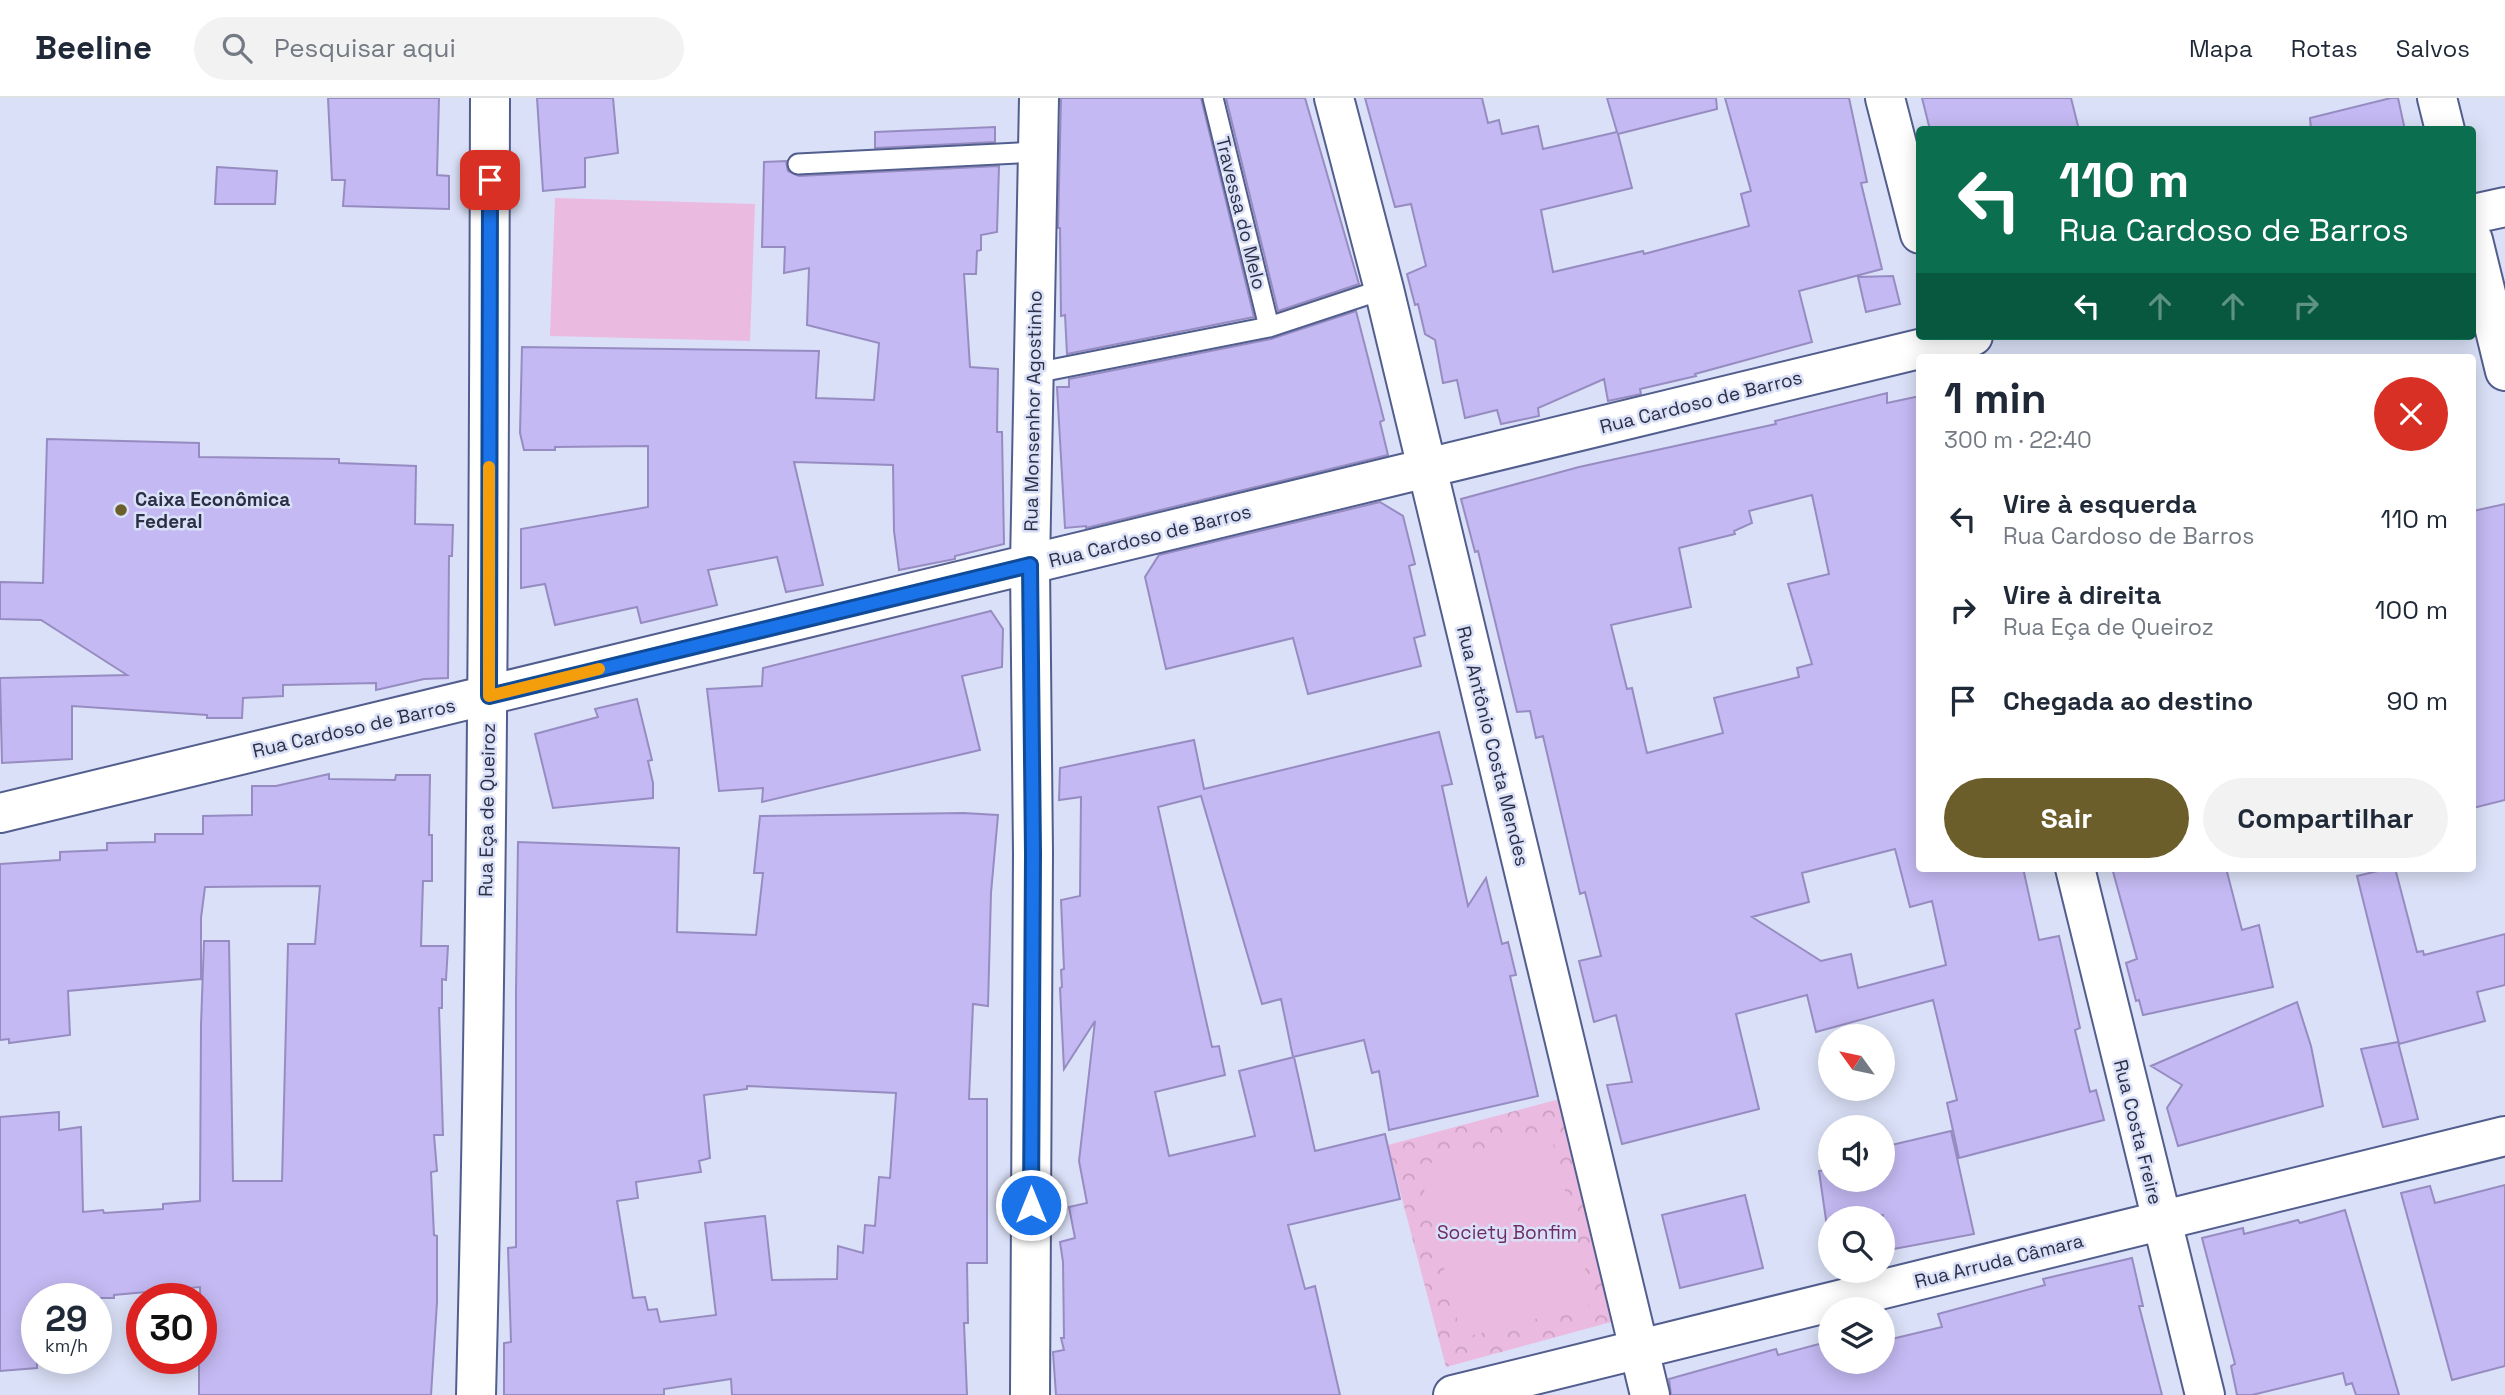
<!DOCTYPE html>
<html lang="pt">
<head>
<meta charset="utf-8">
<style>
  :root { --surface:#fff; --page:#f2f2f3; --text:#1f2937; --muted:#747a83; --line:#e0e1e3; --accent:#6c5e2b }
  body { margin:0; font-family:"Space Grotesk",sans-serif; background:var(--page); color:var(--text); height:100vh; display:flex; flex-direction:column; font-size:26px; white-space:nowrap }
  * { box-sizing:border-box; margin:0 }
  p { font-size:23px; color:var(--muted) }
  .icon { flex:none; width:38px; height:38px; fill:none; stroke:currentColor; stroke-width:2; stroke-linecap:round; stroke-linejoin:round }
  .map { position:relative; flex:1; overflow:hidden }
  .panel { position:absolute; left:1916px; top:256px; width:560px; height:518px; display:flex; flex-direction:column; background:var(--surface); border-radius:7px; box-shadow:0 4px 18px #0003 }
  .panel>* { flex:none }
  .hud { position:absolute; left:1916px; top:28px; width:560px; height:214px; border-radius:7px; box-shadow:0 4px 18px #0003; background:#0b6e4f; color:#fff; overflow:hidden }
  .needle { width:46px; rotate:303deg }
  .fabs { position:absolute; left:1818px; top:926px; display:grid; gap:14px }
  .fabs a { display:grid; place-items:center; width:77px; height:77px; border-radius:50%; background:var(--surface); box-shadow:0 4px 18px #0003; font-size:35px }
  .speed { position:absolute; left:21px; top:1185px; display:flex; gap:14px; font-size:35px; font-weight:700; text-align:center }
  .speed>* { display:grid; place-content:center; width:91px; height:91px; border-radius:50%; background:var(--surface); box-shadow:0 4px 18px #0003; line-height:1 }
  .speed small { font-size:18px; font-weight:400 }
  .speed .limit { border:10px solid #d22; background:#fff; color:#111 }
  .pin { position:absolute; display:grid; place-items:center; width:60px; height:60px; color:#fff; margin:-30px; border-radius:14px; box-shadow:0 4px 10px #0006 }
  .me { position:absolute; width:77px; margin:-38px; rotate:0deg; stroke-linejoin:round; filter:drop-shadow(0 0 5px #0008) }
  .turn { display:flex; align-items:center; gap:24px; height:147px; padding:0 28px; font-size:32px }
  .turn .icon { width:91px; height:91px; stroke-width:2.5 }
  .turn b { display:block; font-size:49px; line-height:60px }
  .lanes { display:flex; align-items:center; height:66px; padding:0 28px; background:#0003; justify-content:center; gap:35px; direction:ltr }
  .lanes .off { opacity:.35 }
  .round { display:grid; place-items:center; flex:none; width:74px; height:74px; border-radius:37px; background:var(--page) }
  .headline { display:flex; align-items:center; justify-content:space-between; height:119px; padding:0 28px }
  h1 { font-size:42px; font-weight:800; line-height:52px }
  .action { display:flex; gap:14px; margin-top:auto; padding:14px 28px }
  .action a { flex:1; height:80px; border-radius:42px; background:var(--accent); color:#fff; font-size:28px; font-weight:800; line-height:80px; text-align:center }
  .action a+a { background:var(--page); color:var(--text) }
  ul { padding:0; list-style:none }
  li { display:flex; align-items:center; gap:21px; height:91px; padding:0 28px }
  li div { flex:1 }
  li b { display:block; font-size:26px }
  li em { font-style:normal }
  header { display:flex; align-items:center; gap:42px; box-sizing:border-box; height:98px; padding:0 35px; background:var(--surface); border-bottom:2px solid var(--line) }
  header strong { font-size:33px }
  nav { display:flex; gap:38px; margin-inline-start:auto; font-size:24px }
  .search { width:490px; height:63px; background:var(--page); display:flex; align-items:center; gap:18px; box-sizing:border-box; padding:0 24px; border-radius:38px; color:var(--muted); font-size:26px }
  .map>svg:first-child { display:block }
  .park { fill:url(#park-crowns) }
  .pitch { fill:#ebbae1 }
  .building { fill:#c4b9f2; stroke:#968cc1; stroke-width:2; fill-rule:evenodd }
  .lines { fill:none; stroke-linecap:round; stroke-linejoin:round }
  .service-casing { stroke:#525e8e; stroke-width:23 }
  .minor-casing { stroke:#525e8e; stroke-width:42 }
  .service { stroke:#fff; stroke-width:19 }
  .minor { stroke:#fff; stroke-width:38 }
  .route-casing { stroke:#114b97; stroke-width:18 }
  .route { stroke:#1a73e8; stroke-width:12 }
  .slow { stroke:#f59e0b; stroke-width:12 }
  .poi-dot { fill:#6c5e2b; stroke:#dae0f7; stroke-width:2.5 }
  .labels { text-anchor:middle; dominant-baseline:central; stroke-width:5; stroke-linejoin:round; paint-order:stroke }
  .street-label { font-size:19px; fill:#2b3046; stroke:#dae0f7 }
  .poi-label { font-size:19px; font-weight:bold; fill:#2b3046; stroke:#dae0f7; text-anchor:start }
  .park-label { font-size:19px; fill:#6e2c65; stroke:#dae0f7 }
</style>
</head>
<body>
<header>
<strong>Beeline</strong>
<div class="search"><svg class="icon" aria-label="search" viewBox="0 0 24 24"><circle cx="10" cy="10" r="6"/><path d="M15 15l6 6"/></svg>Pesquisar aqui</div>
<nav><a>Mapa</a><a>Rotas</a><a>Salvos</a></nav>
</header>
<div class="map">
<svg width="2505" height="1297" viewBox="0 0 2505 1297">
  <defs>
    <pattern id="park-crowns" width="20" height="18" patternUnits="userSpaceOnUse" patternTransform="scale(1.75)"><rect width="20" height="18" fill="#ebbae1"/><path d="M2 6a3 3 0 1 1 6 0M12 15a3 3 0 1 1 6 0" fill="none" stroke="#caa0c2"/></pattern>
  </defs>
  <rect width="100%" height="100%" fill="#dae0f7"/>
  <!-- park -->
  <path class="park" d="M1567 999 1626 1220 1446 1269 1388 1047Z"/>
  <!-- pitch -->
  <path class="pitch" d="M555 100 755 106 750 243 550 238Z
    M1550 1034 1594 1206 1462 1240 1418 1068Z"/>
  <!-- building -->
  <path class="building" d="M328 0H439L437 77 449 78V111L343 108 345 82H332Z
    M537 0H613L618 55 585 60V89L543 93Z
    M1061 0H1201L1254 219 1067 256 1065 217 1061 218 1060 130H1058Z
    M1226 0H1305L1359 186 1278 213Z
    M1365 0H1482L1488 25 1499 22 1502 36 1538 28 1543 51 1617 34 1607 0H1716L1717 11 1618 36 1632 90 1541 112 1553 174 1643 153 1644 156 1749 128 1741 96 1751 93 1725 0H1849L1867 84 1861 85 1882 171 1799 193 1812 244 1695 276 1696 278 1640 291 1641 296 1627 299 1608 303 1604 281 1538 310 1539 318 1501 326 1497 312 1465 320 1457 282 1443 285 1435 242 1425 236 1418 206 1415 207 1407 176 1426 168 1411 106 1395 109Z
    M1922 0H2071L2079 32H1930Z
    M2391 0H2398L2405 32H2311L2310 20Z
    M995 29V44L875 50V34Z
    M786 63 788 73 799 78 999 68 997 134 981 137V152L977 153 976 176H964L970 269 998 271 997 334H1002L1004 446 955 458V461L899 472 894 433 893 367 794 364 823 487 786 494 777 459 708 472 717 507 641 525 637 509 555 527 545 486 521 490V431L648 409V348L555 349V352H524L520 335 522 249 819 253 816 300 874 302 879 245 807 227 809 170 784 175 785 149H762L764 64Z
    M217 69 277 73 275 106H215Z
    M1893 178 1900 206 1866 214 1858 179Z
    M1356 213 1384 322 1380 324 1388 357 1086 430V428L1065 430 1057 289H1069V281L1271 241Z
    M1887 295V305L1920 298V770H2023L2039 842 2059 838 2080 930 2075 932 2090 994 2096 992 2104 1022 1959 1060 1947 1005 1957 1002 1933 902 1816 934 1807 897 1736 916 1759 1011 1622 1046 1607 987 1632 984 1616 917 1594 924 1579 863 1601 858 1585 794 1580 796 1543 638 1536 640 1530 613 1517 614 1478 453 1475 454 1461 401 1579 369 1776 326 1775 323ZM1812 397 1829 476 1788 486 1812 566 1797 570 1799 579 1714 600 1723 635 1647 655 1632 590 1627 591 1611 527 1691 509 1679 450 1735 436 1734 433 1752 425 1749 413ZM1895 751 1910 809 1932 803 1946 867 1858 890 1851 856 1821 863 1752 819 1809 804 1802 775Z
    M47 341 199 345V359L339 361V365L416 368 415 426 453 427 452 458H449L448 580 424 581 376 592V585L283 587V598L243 600 242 620H207V617L72 608V661L2 665 0 580 127 577 41 522 0 521V484L43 485Z
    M1380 404 1403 418 1415 466 1409 468 1425 537 1414 540 1421 568 1308 596 1293 540 1166 571 1145 479 1159 457Z
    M2505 406V702L2473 710V413Z
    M991 513 1003 531 1002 569 962 578 980 652 762 704 763 690 719 693 707 591 762 588 763 570Z
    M637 601 652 662 648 663 653 685V700L553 710 535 636 598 619 595 611Z
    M1439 634 1452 686 1442 688 1468 808 1486 780 1502 846 1508 844 1516 877 1510 878 1538 998 1389 1032 1379 973 1372 975 1364 942 1293 959 1281 901 1262 906 1201 698 1158 709 1212 949 1219 948 1225 977 1155 994 1169 1058 1255 1038 1239 973 1294 959 1315 1053 1385 1036 1400 1101 1288 1127 1305 1191 1315 1188 1340 1297H1056L1053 1254 1064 1252 1061 1240H1064L1063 1164 1060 1144 1075 1140 1069 1109 1087 1105 1079 1063 1095 923 1064 971 1060 890 1062 889 1061 872 1064 871 1061 802 1080 798 1081 699 1059 702 1060 670 1194 642 1204 691Z
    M329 676V681L395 682 396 677H430L429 737H432V783H423L421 848H448L446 882 442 881V910H439L443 1037H434L437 1073 431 1074 434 1137 437 1138V1204L431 1297H199V1260H201L200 1189 114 1197V1200H37V1270L0 1273V1019L59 1014V1032L81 1029 83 1114 103 1112 104 1115 163 1111V1106L200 1103 201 927 204 843H229L233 1083H282L288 846H315L320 788 205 789 201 820V881L68 893 70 937 9 945V941L0 942V766L60 762V754L107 752V745L155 744V736H203V718L252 717V688H276Z
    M963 715 998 717 991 795 988 908 973 906 969 1001H987V1165H967L968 1225H964L967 1297H732L731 1281 664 1291V1297H504V1245L511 1244 508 1150 516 1149V893L518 744 679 750 677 834 756 837 763 775H754L760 718ZM747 988 896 995 890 1080 879 1079 875 1128 865 1127 863 1155 838 1148 837 1181 772 1182 765 1118 705 1125 716 1217 660 1224 657 1211 648 1212 645 1199 633 1200 617 1103 638 1100 636 1084 701 1074 699 1063 710 1060 704 997 747 991Z
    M2112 770H2226L2242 832 2259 827 2273 889 2143 917 2139 902 2136 903 2126 865 2137 861Z
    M2390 770H2395L2417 854 2423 853 2424 857 2505 836V887L2477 894 2485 923 2399 946 2357 778Z
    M2297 904 2311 948 2323 1008 2178 1048 2167 1010 2182 987 2151 968Z
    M2398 944 2418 1021 2383 1029 2361 951Z
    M1951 1033 1974 1136 1883 1153V1117L1870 1120H1830V1128L1827 1129 1819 1073 1830 1071V1082H1883V1049Z
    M2505 1087V1268L2452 1282 2401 1095 2430 1088 2435 1105Z
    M1745 1097 1763 1170 1680 1190 1662 1117Z
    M2345 1112 2399 1297H2356L2352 1285 2346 1287 2343 1275 2252 1297H2237L2231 1268 2235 1266 2202 1140 2243 1130 2244 1136 2298 1122 2300 1125Z
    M2132 1160 2143 1208H2139L2162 1297H1671L1669 1281 1776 1251 1778 1257 1830 1243V1264H1883V1243L1942 1229 1938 1216 2045 1187 2043 1181Z"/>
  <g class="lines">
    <!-- service casing -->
    <g class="service-casing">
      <path id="service" d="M1213 0 1269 229
        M798 66 1038 54
        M1035 275 1269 229 1384 191"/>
    </g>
    <!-- minor casing -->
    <g class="minor-casing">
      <path id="minor" d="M1334 0 1384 191 1650 1297
        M1885 0 1920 136
        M2437 0 2445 32
        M2473 116 2505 109
        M2473 142 2505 273
        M0 715 1973 238
        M2075 770 2205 1297
        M476 1297C487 865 489 432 490 0
        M1030 1297 1033 755 1030 467 1039 0
        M1453 1297 2505 1038"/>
    </g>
    <!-- service -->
    <use href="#service" class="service"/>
    <!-- minor -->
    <use href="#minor" class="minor"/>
  </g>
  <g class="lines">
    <!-- route casing -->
    <g class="route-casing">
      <path id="route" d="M490 82 489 598 1030 467 1033 755 1031 1107"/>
    </g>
    <!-- route -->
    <use href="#route" class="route"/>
    <!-- slow -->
    <path class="slow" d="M489 369V598L599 571"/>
  </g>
  <!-- markers -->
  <circle class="poi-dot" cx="121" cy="412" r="7"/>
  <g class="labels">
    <!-- street labels -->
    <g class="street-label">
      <text transform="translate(1241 115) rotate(76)">Travessa do Melo</text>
      <text transform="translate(1701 304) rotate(-14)">Rua Cardoso de Barros</text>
      <text transform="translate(1033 313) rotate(-89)">Rua Monsenhor Agostinho</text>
      <text transform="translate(1150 438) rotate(-14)">Rua Cardoso de Barros</text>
      <text transform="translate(354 630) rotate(-13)">Rua Cardoso de Barros</text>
      <text transform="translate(1493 648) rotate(76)">Rua Antônio Costa Mendes</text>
      <text transform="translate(487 712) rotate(-89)">Rua Eça de Queiroz</text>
      <text transform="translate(2138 1034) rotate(76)">Rua Costa Freire</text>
      <text transform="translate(1999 1163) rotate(-14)">Rua Arruda Câmara</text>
    </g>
    <!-- poi labels -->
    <g class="poi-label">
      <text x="135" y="401">Caixa Econômica<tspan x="135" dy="22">Federal</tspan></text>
    </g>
    <!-- park labels -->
    <g class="park-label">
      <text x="1507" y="1134">Society Bonfim</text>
    </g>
  </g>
</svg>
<div class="fabs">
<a><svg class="needle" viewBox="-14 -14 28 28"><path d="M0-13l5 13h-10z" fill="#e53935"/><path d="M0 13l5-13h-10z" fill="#747a83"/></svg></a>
<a><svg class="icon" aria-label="sound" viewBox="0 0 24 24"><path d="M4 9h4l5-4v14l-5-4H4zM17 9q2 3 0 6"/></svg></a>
<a><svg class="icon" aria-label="search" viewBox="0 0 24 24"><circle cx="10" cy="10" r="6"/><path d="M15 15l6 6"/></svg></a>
<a><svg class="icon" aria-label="layers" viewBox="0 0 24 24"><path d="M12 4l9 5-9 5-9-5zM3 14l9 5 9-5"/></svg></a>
</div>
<div class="speed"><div>29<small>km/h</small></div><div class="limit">30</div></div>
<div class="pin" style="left:490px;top:82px;background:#d93025"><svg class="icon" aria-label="arrive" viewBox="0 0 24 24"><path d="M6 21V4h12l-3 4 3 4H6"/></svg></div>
<svg class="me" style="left:1031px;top:1107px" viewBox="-20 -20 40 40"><circle r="17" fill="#1a73e8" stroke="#fff" stroke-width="3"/><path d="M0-11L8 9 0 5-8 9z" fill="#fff"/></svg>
<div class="hud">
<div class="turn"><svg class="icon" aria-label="left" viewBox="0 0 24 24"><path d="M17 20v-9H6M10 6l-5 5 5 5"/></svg><div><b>110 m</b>Rua Cardoso de Barros</div></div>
<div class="lanes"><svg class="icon" aria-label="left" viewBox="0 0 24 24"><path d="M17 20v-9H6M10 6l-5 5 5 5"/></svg><svg class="icon off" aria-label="ahead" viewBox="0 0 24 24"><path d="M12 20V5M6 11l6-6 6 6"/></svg><svg class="icon off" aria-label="ahead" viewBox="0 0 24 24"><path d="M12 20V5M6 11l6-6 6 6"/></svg><svg class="icon off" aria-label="right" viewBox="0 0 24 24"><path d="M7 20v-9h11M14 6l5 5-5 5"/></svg></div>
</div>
<section class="panel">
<div class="headline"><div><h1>1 min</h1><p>300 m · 22:40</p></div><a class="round" style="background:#d93025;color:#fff"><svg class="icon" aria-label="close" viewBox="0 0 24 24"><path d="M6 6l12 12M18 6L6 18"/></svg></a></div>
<ul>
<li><svg class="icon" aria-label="left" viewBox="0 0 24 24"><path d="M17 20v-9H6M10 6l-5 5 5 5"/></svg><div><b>Vire à esquerda</b><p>Rua Cardoso de Barros</p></div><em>110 m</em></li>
<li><svg class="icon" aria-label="right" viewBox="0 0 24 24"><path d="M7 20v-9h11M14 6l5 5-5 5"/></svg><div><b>Vire à direita</b><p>Rua Eça de Queiroz</p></div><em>100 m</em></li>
<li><svg class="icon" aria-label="arrive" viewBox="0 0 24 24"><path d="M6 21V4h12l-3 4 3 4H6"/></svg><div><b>Chegada ao destino</b></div><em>90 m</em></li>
</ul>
<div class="action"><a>Sair</a><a>Compartilhar</a></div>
</section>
</div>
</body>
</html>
